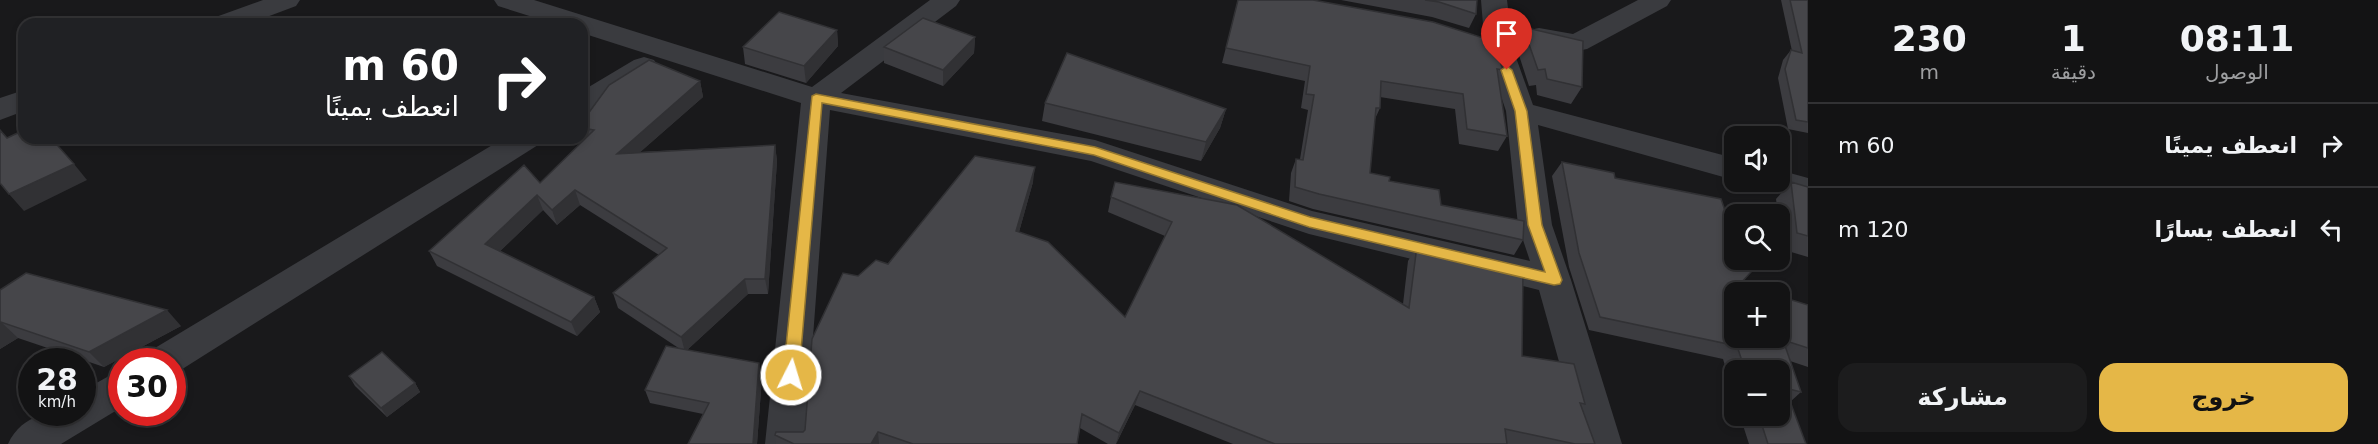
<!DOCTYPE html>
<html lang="ar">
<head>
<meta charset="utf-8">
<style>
  :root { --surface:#131314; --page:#1c1c1d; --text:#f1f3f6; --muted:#9d9ea0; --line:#323234; --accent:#e5b747 }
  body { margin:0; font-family:"DejaVu Sans",Cairo,sans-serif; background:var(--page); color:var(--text); direction:rtl; height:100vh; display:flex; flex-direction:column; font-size:22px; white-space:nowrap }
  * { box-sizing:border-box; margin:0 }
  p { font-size:20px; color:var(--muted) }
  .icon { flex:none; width:33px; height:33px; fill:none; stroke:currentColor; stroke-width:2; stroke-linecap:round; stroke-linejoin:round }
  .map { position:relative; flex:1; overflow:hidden; direction:ltr }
  .drawer { display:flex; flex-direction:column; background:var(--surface); width:570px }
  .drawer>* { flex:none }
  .hud { position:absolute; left:18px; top:18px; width:570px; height:126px; border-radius:18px; box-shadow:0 3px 9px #0003,0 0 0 2px var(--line); direction:rtl; background:#202124; color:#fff; overflow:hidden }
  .tools { position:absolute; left:1724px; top:126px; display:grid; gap:12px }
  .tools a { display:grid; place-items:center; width:66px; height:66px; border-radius:12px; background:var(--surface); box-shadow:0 3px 9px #0003,0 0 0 2px var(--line); font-size:30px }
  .speed { position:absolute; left:18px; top:348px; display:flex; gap:12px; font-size:30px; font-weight:700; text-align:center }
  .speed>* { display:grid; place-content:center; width:78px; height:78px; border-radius:50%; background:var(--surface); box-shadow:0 3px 9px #0003,0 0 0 2px var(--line); line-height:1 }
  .speed small { font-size:15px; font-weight:400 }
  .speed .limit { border:9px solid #d22; background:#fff; color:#111 }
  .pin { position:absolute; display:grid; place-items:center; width:51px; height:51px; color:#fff; margin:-62px -26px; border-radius:50% 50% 50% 0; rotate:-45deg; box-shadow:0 0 6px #0007 }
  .pin .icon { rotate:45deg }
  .me { position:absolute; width:66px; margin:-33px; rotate:5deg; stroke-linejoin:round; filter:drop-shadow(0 0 4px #0008) }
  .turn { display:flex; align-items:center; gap:21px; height:126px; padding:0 30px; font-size:27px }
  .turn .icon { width:78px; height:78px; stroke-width:2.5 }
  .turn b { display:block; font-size:42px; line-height:51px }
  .eta { display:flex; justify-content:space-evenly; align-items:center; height:102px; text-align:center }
  .eta b { font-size:36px; font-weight:800; line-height:42px }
  .action { display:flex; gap:12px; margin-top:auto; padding:12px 30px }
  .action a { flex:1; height:69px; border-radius:18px; background:var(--accent); color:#111; font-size:24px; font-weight:800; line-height:69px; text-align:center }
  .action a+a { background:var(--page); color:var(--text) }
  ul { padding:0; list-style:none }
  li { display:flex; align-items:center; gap:18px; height:84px; padding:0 30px; border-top:2px solid var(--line) }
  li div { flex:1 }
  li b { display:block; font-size:22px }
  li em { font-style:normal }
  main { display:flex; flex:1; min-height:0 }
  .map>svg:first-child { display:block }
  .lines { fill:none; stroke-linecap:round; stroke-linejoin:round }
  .minor { fill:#3a3b3f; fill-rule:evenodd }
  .tertiary { fill:#3a3b3f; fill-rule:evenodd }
  .wall { fill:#3c3c40 }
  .shaded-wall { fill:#313134 }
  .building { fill:#46464a; stroke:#313134; stroke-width:1.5 }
  .route { fill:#e5b747; stroke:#95772e; stroke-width:1.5 }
</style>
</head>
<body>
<main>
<section class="drawer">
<div class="eta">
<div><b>08:11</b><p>الوصول</p></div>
<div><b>1</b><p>دقيقة</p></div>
<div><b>230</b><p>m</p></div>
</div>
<ul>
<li><svg class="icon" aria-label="right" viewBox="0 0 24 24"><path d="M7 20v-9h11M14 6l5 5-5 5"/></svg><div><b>انعطف يمينًا</b></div><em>60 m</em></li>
<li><svg class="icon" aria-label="left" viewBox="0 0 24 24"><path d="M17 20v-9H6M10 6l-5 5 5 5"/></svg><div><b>انعطف يسارًا</b></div><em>120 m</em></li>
</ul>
<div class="action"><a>خروج</a><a>مشاركة</a></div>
</section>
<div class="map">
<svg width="1808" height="444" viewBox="0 0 1808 444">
  <rect width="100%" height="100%" fill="#19191b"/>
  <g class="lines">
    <!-- minor -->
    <path class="minor" d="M494 0H534L812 87 930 0H960L956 6 841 93 1095 140 1312 211 1530 261 1518 225 1506 111 1485 49 1481 0H1507L1513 49 1533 105 1734 158V180L1538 125 1552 225 1571 280 1622 444H1582L1539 290 1309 234 1091 161 830 110 805 444H765L801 103 582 33V24H555L498 6Z
      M1638 0H1671L1667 6 1587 49 1577 51 1529 42 1525 36 1529 30 1539 28 1573 34Z
      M644 57 654 60 658 66 654 72 592 111 582 114V91L634 60Z
      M504 138H542L538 145 176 373 172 374V362H145L150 351Z
      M1779 170 1808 178V200L1768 189 1763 182H1779Z
      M122 371V407L61 444H8C23 412 52 412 82 412V391L109 376Z"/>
    <!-- tertiary -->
    <path class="tertiary" d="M263 0H300L296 6 248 24H210L213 18Z
      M24 90V111L0 120V98Z"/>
  </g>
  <!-- wall -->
  <path class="wall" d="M1238 0 1503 70 1498 79 1507 136 1498 151 1459 144 1455 109 1380 97V108L1375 119 1370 173 1389 181 1441 205 1523 240 1514 255 1313 209 1289 201 1291 173 1296 159H1300L1308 110 1301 108 1305 81 1222 63Z
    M1341 0H1477L1476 14 1469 28 1432 17Z
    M1781 0H1808V133L1788 129 1778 78 1783 60 1791 50 1792 51Z
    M1523 27 1582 87 1571 104 1537 95 1536 85 1529 86 1515 43Z
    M837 30 838 46 806 83 745 64 743 47Z
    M975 37 974 53 943 86 884 63V47Z
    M700 81 703 97 640 152 775 145 777 161 768 294H748L687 350 762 377 757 444H688L703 414 650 403 645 390 680 349 618 308 613 293 659 255 580 205 557 225 543 210 500 251 594 297 600 312 577 336 437 266 429 251 540 183 583 142 582 138V122Z
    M1045 103 1226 109 1220 128 1201 161 1042 121Z
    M1562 162 1615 178 1739 285 1808 305V367L1790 361 1801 392 1790 402 1806 444H1749L1740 416H1779V370H1734V395L1723 359 1589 330 1569 267 1552 176Z
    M1033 182 1019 232 1125 317 1165 236 1108 212 1111 197 1403 304 1408 261 1417 246 1522 356 1585 404 1582 408 1595 444H1233L1135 405 1116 444H1108L1080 428 1077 444H776L775 435 803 432 805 430 858 276 888 264Z
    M1791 182 1808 187V257L1781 249 1779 214H1778L1776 199Z
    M0 290 181 326 104 367 18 338 0 349Z
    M349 376 415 383 420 392 387 417 355 386Z"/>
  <!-- shaded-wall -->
  <path class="shaded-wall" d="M837 30 838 46 806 83 804 66Z
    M975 37 974 53 943 86V70Z
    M700 81 703 97 621 169 617 154Z
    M1226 109 1220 128 1201 161 1206 142Z
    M775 145 777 161 768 294 765 279Z
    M74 164 87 180 24 211 9 194Z
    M1035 167 1033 182 1015 246 1016 231Z
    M575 190 580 205 557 225 552 210Z
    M537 195 543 210 492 259 485 244Z
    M745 279 748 294 685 352 681 337Z
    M594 297 600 312 577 336 571 322Z
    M167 310 181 326 104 367 89 352Z
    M1 322 18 338 0 349V323Z
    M759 363 762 377 757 444H753Z
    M415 383 420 392 387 417 381 408Z
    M1140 391 1135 405 1116 444 1119 433Z
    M878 432 879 444H871Z"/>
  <!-- building -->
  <path class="building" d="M1238 0H1313L1433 22 1493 41 1503 70 1497 69 1507 136 1467 129 1463 94 1381 81 1380 108H1376L1370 173 1390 177 1389 181 1439 190 1441 205 1524 221 1523 240 1319 194 1295 187 1296 159 1303 160 1314 95 1306 94 1310 66 1226 48Z
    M1425 0H1477L1476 14 1439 2Z
    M1790 0H1808V122L1796 120 1785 69 1791 50 1802 53Z
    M779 12 837 30 804 66 743 47Z
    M923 18 975 37 943 70 884 47Z
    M1523 27 1583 41 1582 87 1547 79 1545 69 1538 70Z
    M1067 53 1226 109 1206 142 1045 103Z
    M649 60 700 81 617 154 775 145 765 279H745L681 337 613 293 667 248 575 190 552 210 537 195 485 244 594 297 571 322 429 251 524 165 540 183 594 130 582 128V122L609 85Z
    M0 130 7 138 24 130V138H51L74 164 9 194 0 183Z
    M975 156 1035 167 1016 231 1048 242 1125 317 1172 222 1111 197 1115 182 1237 205 1409 308 1417 246 1523 271 1522 356 1574 364 1585 404 1580 403 1595 444H1575L1505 429 1507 444H1275L1140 391 1119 433 1082 414 1077 444H913L878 432 871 444H794L775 435 776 432H803L805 430 812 339 843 273 858 276 876 260 888 264Z
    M1562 162 1614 173 1615 178 1721 199 1733 234 1734 235V260H1762L1739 285 1766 292H1734V338H1779V296L1808 305V348L1783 340 1801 392 1785 388 1806 444H1768L1759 416H1779V370H1745L1737 346 1600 317 1579 253Z
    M1791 182 1808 187V236L1797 233Z
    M26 273 167 310 89 352 1 322 0 323V290Z
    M666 346 759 363 753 444H688L709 403 645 390Z
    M382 352 415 383 381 408 349 376Z"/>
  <!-- route -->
  <path class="route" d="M1507 66 1512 70 1527 111 1542 225 1562 280 1560 284 1554 285 1309 227 1094 155 822 103 799 375 797 379 791 381 786 379 783 375 812 96 816 94 1095 147 1310 217 1545 272 1528 225 1515 111 1501 70Z"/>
</svg>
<div class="tools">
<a><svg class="icon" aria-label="sound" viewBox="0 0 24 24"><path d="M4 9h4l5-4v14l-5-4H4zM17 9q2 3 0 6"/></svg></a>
<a><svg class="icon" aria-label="search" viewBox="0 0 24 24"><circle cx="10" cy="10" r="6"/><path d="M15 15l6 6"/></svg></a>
<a>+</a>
<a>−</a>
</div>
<div class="speed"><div>28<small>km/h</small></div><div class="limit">30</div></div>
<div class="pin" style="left:1507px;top:70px;background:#d93025"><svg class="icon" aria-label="arrive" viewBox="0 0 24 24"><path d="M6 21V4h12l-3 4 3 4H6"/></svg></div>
<svg class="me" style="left:791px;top:375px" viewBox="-20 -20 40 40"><circle r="17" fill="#e5b747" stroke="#fff" stroke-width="3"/><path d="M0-11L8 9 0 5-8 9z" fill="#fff"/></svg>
<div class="hud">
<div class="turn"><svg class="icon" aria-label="right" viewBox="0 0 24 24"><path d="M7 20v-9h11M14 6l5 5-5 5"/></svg><div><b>60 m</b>انعطف يمينًا</div></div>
</div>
</div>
</main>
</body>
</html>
